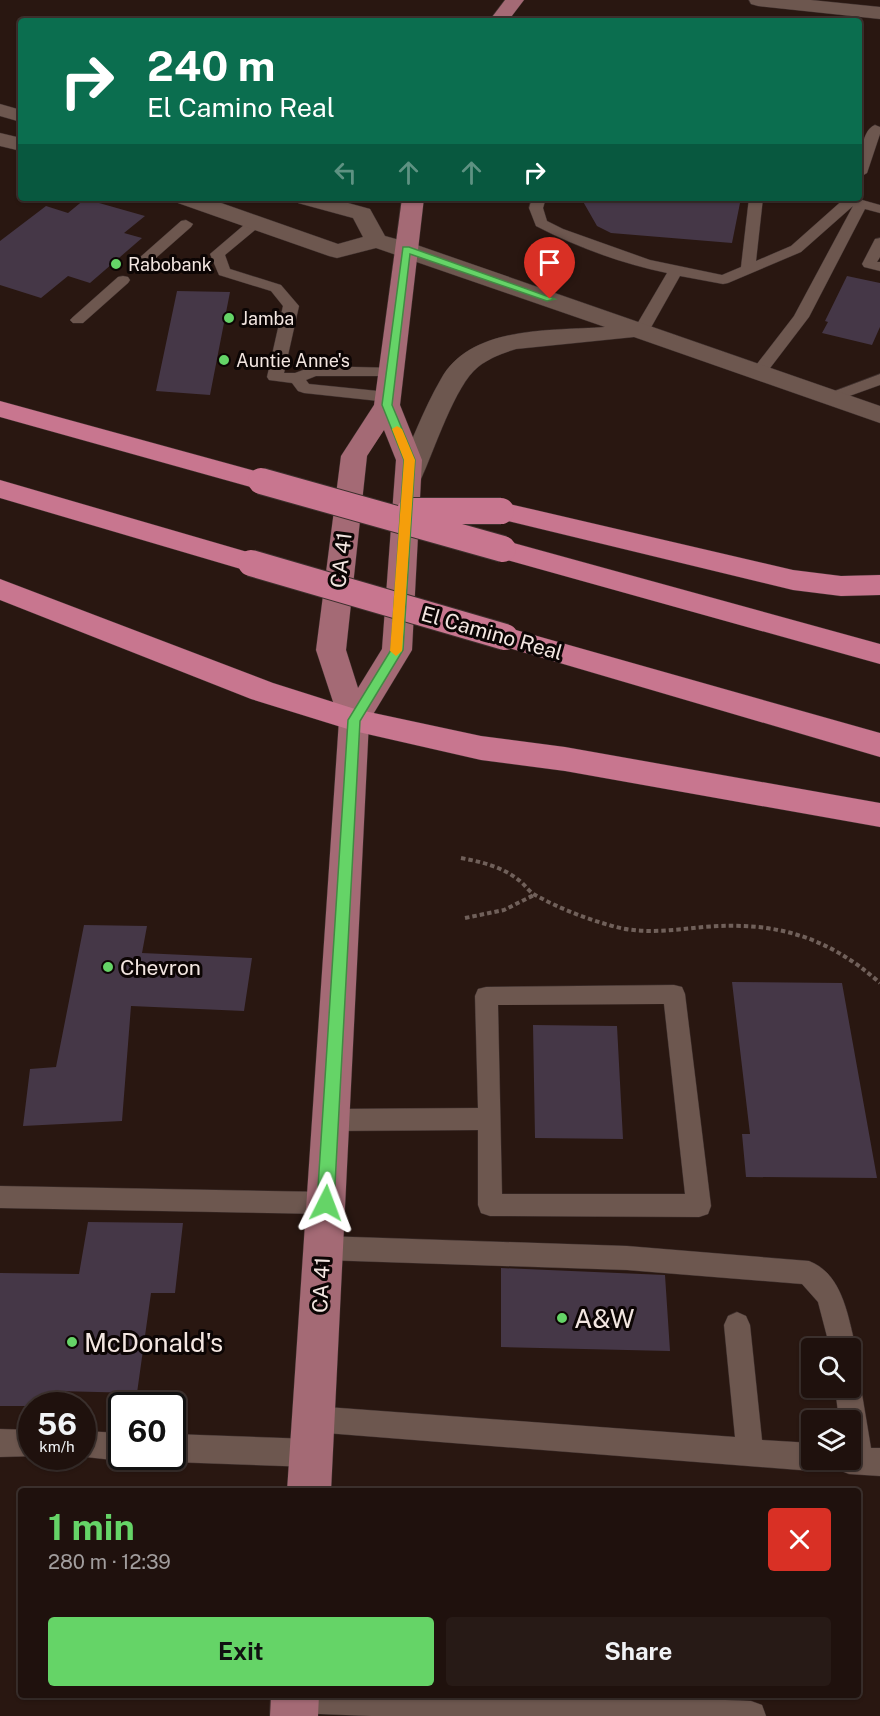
<!DOCTYPE html>
<html lang="en">
<head>
<meta charset="utf-8">
<style>
  :root { --surface:#1f110d; --page:#271a16; --text:#f1f3f6; --muted:#a19d9d; --line:#3c312e; --accent:#65d467 }
  body { margin:0; font-family:"Public Sans",sans-serif; background:var(--page); color:var(--text); height:100vh; display:flex; flex-direction:column; font-size:22px; white-space:nowrap }
  * { box-sizing:border-box; margin:0 }
  p { font-size:20px; color:var(--muted) }
  .icon { flex:none; width:33px; height:33px; fill:none; stroke:currentColor; stroke-width:2; stroke-linecap:round; stroke-linejoin:round }
  .map { position:relative; flex:1; overflow:hidden }
  .drawer { position:absolute; left:18px; top:1488px; width:843px; height:210px; display:flex; flex-direction:column; background:var(--surface); border-radius:6px; box-shadow:0 2px 4px #0004,0 0 0 2px var(--line) }
  .drawer>* { flex:none }
  .hud { position:absolute; left:18px; top:18px; width:844px; height:183px; border-radius:6px; box-shadow:0 2px 4px #0004,0 0 0 2px var(--line); background:#0b6e4f; color:#fff; overflow:hidden }
  .controls { position:absolute; left:801px; top:1338px; display:grid; gap:12px }
  .controls a { display:grid; place-items:center; width:60px; height:60px; border-radius:6px; background:var(--surface); box-shadow:0 2px 4px #0004,0 0 0 2px var(--line); font-size:30px }
  .speed { position:absolute; left:18px; top:1392px; display:flex; gap:12px; font-size:30px; font-weight:700; text-align:center }
  .speed>* { display:grid; place-content:center; width:78px; height:78px; border-radius:50%; background:var(--surface); box-shadow:0 2px 4px #0004,0 0 0 2px var(--line); line-height:1 }
  .speed small { font-size:15px; font-weight:400 }
  .speed .limit { border:3px solid #111; border-radius:9px; background:#fff; color:#111 }
  .pin { position:absolute; display:grid; place-items:center; width:51px; height:51px; color:#fff; margin:-62px -26px; border-radius:50% 50% 50% 0; rotate:-45deg; box-shadow:0 0 6px #0007 }
  .pin .icon { rotate:45deg }
  .me { position:absolute; width:66px; margin:-33px; rotate:3deg; stroke-linejoin:round; filter:drop-shadow(0 0 4px #0008) }
  .turn { display:flex; align-items:center; gap:21px; height:126px; padding:0 30px; font-size:27px }
  .turn .icon { width:78px; height:78px; stroke-width:2.5 }
  .turn b { display:block; font-size:42px; line-height:51px }
  .lanes { display:flex; align-items:center; height:57px; padding:0 30px; background:#0003; justify-content:center; gap:30px; direction:ltr }
  .lanes .off { opacity:.35 }
  .round { display:grid; place-items:center; flex:none; width:63px; height:63px; border-radius:6px; background:var(--page) }
  .summary { display:flex; align-items:center; justify-content:space-between; height:102px; padding:0 30px }
  h1 { font-size:36px; font-weight:700; line-height:45px; color:var(--accent) }
  .button { display:flex; gap:12px; margin-top:auto; padding:12px 30px }
  .button a { flex:1; height:69px; border-radius:6px; background:var(--accent); color:#111; font-size:24px; font-weight:700; line-height:69px; text-align:center }
  .button a+a { background:var(--page); color:var(--text) }
  .map>svg:first-child { display:block }
  .building { fill:#453747 }
  .lines { fill:none; stroke-linecap:round; stroke-linejoin:round }
  .service-casing { stroke:#3e302e; stroke-width:1 }
  .minor-casing { stroke:#3e302e; stroke-width:1 }
  .secondary-casing { stroke:#3e302e; stroke-width:1 }
  .primary-casing { stroke:#3e302e; stroke-width:1 }
  .motorway-casing { stroke:#3e302e; stroke-width:1 }
  .path { stroke:#70605a; stroke-width:4; stroke-dasharray:4.5 3; stroke-linecap:butt }
  .service { fill:#6d574f; fill-rule:evenodd }
  .minor { fill:#6d574f; fill-rule:evenodd }
  .secondary { fill:#6d574f; fill-rule:evenodd }
  .primary { fill:#a46a75; fill-rule:evenodd }
  .motorway { fill:#c8768f; fill-rule:evenodd }
  .motorway-bridge-casing { stroke:#3e302e; stroke-width:28; stroke-linecap:butt }
  .motorway-bridge { stroke:#c8768f; stroke-width:26 }
  .route { fill:#65d467; stroke:#428a43; stroke-width:1.5 }
  .slow { fill:#f59e0b }
  .poi-dot { fill:#65d467; stroke:#0c0504; stroke-width:2 }
  .labels { text-anchor:middle; dominant-baseline:central; stroke-width:6; stroke-linejoin:round; paint-order:stroke }
  .far-poi-label { font-size:18px; fill:#f3e6e1; stroke:#0c0504; text-anchor:start }
  .street-label { font-size:21px; fill:#f3e6e1; stroke:#0c0504 }
  .poi-label { font-size:21px; fill:#f3e6e1; stroke:#0c0504; text-anchor:start }
  .near-poi-label { font-size:26px; fill:#f3e6e1; stroke:#0c0504; text-anchor:start }
</style>
</head>
<body>
<div class="map">
<svg width="880" height="1716" viewBox="0 0 880 1716">
  <rect width="100%" height="100%" fill="#291711"/>
  <!-- building -->
  <path class="building" d="M581 198H741L732 243 611 233 597 226Z
    M85 199 145 216 124 233 142 238 90 283 68 276 41 298 0 285V241L46 206 68 213Z
    M847 276 880 283V327L872 345 822 333 828 322 825 321Z
    M177 291 230 292 210 395 156 391Z
    M84 925 147 926 142 953 252 958 244 1011 131 1006 122 1121 23 1126 30 1069 56 1067Z
    M732 982 842 983 877 1178 746 1177 742 1134H750Z
    M533 1025 617 1026 623 1139 535 1138Z
    M88 1222 183 1223 175 1293H151L137 1393 57 1391 54 1406H0V1273L79 1274Z
    M501 1268 665 1275 670 1351 501 1347Z"/>
  <g class="lines">
    <!-- service casing -->
    <g class="service-casing">
      <path id="service" d="M875 125 880 127V134L867 173 860 177C860 164 860 130 875 125Z
        M532 198H546L543 208 547 221 563 229 650 260 722 275 741 267 749 198H763L756 261 791 246 845 198H855L880 205V213L865 209 809 317 764 376 758 378 750 373 794 316 853 206 801 252 728 283 723 284 680 276 649 331 641 336 633 331 667 273C623 264 576 247 536 226L529 208Z
        M256 218 261 219 263 222 261 225 225 255 230 269 281 285 299 306 284 373H295L314 366 397 368 399 371 397 374 391 376H316L306 380 309 384 388 392 396 397 394 400 388 402 304 393 298 391 292 383 269 380 267 377 283 306 271 291 219 275 210 254 251 219Z
        M186 220 193 224 191 227 148 265H138L136 262 138 259 181 221Z
        M880 238V257L877 262H880V271L864 267 862 264 875 239Z
        M123 276 128 277 130 280 128 283 83 323H73L70 320 73 317 118 277Z
        M880 374V385L830 403 822 398 824 395Z
        M674 985 682 987 685 994 711 1206 708 1214 699 1217 490 1216 481 1213 478 1205V1130L331 1131 323 1128 319 1120 323 1112 331 1109 478 1108 475 996 478 989 486 987ZM664 1004 685 1194H502L498 1005Z
        M0 1186 326 1192 335 1195 338 1203 335 1211 326 1214 0 1208Z
        M323 1236 627 1246 809 1261C843 1274 848 1317 856 1348L850 1358V1348H830L818 1302 802 1284 627 1270 323 1260 314 1256 310 1248 314 1240Z
        M737 1312 746 1316 750 1325 762 1440 812 1443V1460H825L822 1467 812 1471 313 1432 303 1429 300 1419 303 1409 313 1406 735 1437 724 1325 728 1316Z
        M850 1376 857 1379 861 1388 871 1448H880V1476L849 1474 839 1470 835 1460H850V1420H839L835 1388H850Z
        M0 1429 32 1430V1456H35L0 1457Z
        M82 1431 122 1433V1456L132 1457 122 1461 77 1456H82Z
        M172 1434 311 1439 321 1443 325 1453 321 1463 311 1467 172 1462 162 1456H172Z
        M281 1695H600L751 1701 762 1705 766 1716H371L295 1713 284 1709 280 1698Z"/>
    </g>
    <!-- minor casing -->
    <g class="minor-casing">
      <path id="minor" d="M749 0H811L880 7V19L758 6 751 4Z"/>
    </g>
    <!-- secondary casing -->
    <g class="secondary-casing">
      <path id="secondary" d="M0 104 21 110V122L0 116Z
        M0 133 21 138V151L0 146Z
        M175 198H207L338 244 363 237 353 218 298 203 295 198H330L370 209 385 236 414 244 880 406V423L634 337 516 349C503 353 489 358 478 367 455 385 434 451 421 479L417 485 408 487 399 485 395 479C410 446 423 410 441 379 471 325 552 331 605 327L376 248 337 258 329 256 178 203Z"/>
    </g>
    <!-- primary casing -->
    <g class="primary-casing">
      <path id="primary" d="M505 0H524L508 21H489Z
        M402 198H424L400 405 422 460 412 650 369 721 331 1491H287L339 720 316 650 341 456 374 405ZM384 430 396 460 382 649 358 688 346 650 367 456Z
        M271 1695H319L318 1716H270Z"/>
    </g>
    <!-- motorway casing -->
    <g class="motorway-casing">
      <path id="motorway" d="M0 401 270 475 274 481 270 487 261 490 0 417Z
        M0 480 261 556 265 563 261 570 251 572 0 498Z
        M501 502 793 570 841 576 880 575V595L841 596 793 590 491 517 487 511 491 505Z
        M503 540 880 644V664L493 556 489 549 493 542Z
        M0 579 273 683 355 709 481 736 565 747 880 803V827L565 771 481 760 354 731 251 699 0 600Z
        M505 627 880 733V757L495 644 490 637 495 630Z"/>
    </g>
    <!-- path -->
    <path class="path" d="M461 858C482 862 503 867 520 881 526 886 530 893 537 896 559 908 584 918 609 925 640 935 671 930 704 927 774 921 827 936 880 983
      M465 918 504 910 534 895"/>
    <!-- service -->
    <use href="#service" class="service"/>
    <!-- minor -->
    <use href="#minor" class="minor"/>
    <!-- secondary -->
    <use href="#secondary" class="secondary"/>
    <!-- primary -->
    <use href="#primary" class="primary"/>
    <!-- motorway -->
    <use href="#motorway" class="motorway"/>
    <!-- motorway-bridge casing -->
    <g class="motorway-bridge-casing">
      <path id="motorway-bridge" d="M261 481 503 549
        M410 511H501
        M251 563 505 637"/>
    </g>
    <!-- motorway-bridge -->
    <use href="#motorway-bridge" class="motorway-bridge"/>
  </g>
  <!-- route -->
  <path class="route" d="M403 247H409L555 299 547 301 410 254 392 405 415 460 403 650 360 721 334 1203 331 1209 326 1211 320 1209 317 1203 348 720 391 650 404 460 382 405Z"/>
  <!-- slow -->
  <path class="slow" d="M397 426 402 429 415 460 402 651 396 656 390 651 404 460 392 429Z"/>
  <!-- markers -->
  <g class="poi-dot">
    <circle cx="116" cy="264" r="6"/>
    <circle cx="229" cy="318" r="6"/>
    <circle cx="224" cy="360" r="6"/>
    <circle cx="108" cy="967" r="6"/>
    <circle cx="562" cy="1318" r="6"/>
    <circle cx="72" cy="1342" r="6"/>
  </g>
  <g class="labels">
    <!-- far-poi labels -->
    <g class="far-poi-label">
      <text x="128" y="264">Rabobank</text>
      <text x="241" y="318">Jamba</text>
      <text x="236" y="360">Auntie Anne's</text>
    </g>
    <!-- street labels -->
    <g class="street-label">
      <text transform="translate(341 560) rotate(-83)">CA 41</text>
      <text transform="translate(492 633) rotate(16)">El Camino Real</text>
      <text transform="translate(321 1285) rotate(-87)">CA 41</text>
    </g>
    <!-- poi labels -->
    <g class="poi-label">
      <text x="120" y="967">Chevron</text>
    </g>
    <!-- near-poi labels -->
    <g class="near-poi-label">
      <text x="574" y="1318">A&amp;W</text>
      <text x="84" y="1342">McDonald's</text>
    </g>
  </g>
</svg>
<div class="controls">
<a><svg class="icon" aria-label="search" viewBox="0 0 24 24"><circle cx="10" cy="10" r="6"/><path d="M15 15l6 6"/></svg></a>
<a><svg class="icon" aria-label="layers" viewBox="0 0 24 24"><path d="M12 4l9 5-9 5-9-5zM3 14l9 5 9-5"/></svg></a>
</div>
<div class="speed"><div>56<small>km/h</small></div><div class="limit">60</div></div>
<div class="pin" style="left:550px;top:299px;background:#d93025"><svg class="icon" aria-label="arrive" viewBox="0 0 24 24"><path d="M6 21V4h12l-3 4 3 4H6"/></svg></div>
<svg class="me" style="left:326px;top:1203px" viewBox="-20 -20 40 40"><path d="M0-17L14 15 0 8-14 15z" fill="#65d467" stroke="#fff" stroke-width="4"/></svg>
<div class="hud">
<div class="turn"><svg class="icon" aria-label="right" viewBox="0 0 24 24"><path d="M7 20v-9h11M14 6l5 5-5 5"/></svg><div><b>240 m</b>El Camino Real</div></div>
<div class="lanes"><svg class="icon off" aria-label="left" viewBox="0 0 24 24"><path d="M17 20v-9H6M10 6l-5 5 5 5"/></svg><svg class="icon off" aria-label="ahead" viewBox="0 0 24 24"><path d="M12 20V5M6 11l6-6 6 6"/></svg><svg class="icon off" aria-label="ahead" viewBox="0 0 24 24"><path d="M12 20V5M6 11l6-6 6 6"/></svg><svg class="icon" aria-label="right" viewBox="0 0 24 24"><path d="M7 20v-9h11M14 6l5 5-5 5"/></svg></div>
</div>
<section class="drawer">
<div class="summary"><div><h1>1 min</h1><p>280 m · 12:39</p></div><a class="round" style="background:#d93025;color:#fff"><svg class="icon" aria-label="close" viewBox="0 0 24 24"><path d="M6 6l12 12M18 6L6 18"/></svg></a></div>
<div class="button"><a>Exit</a><a>Share</a></div>
</section>
</div>
</body>
</html>
